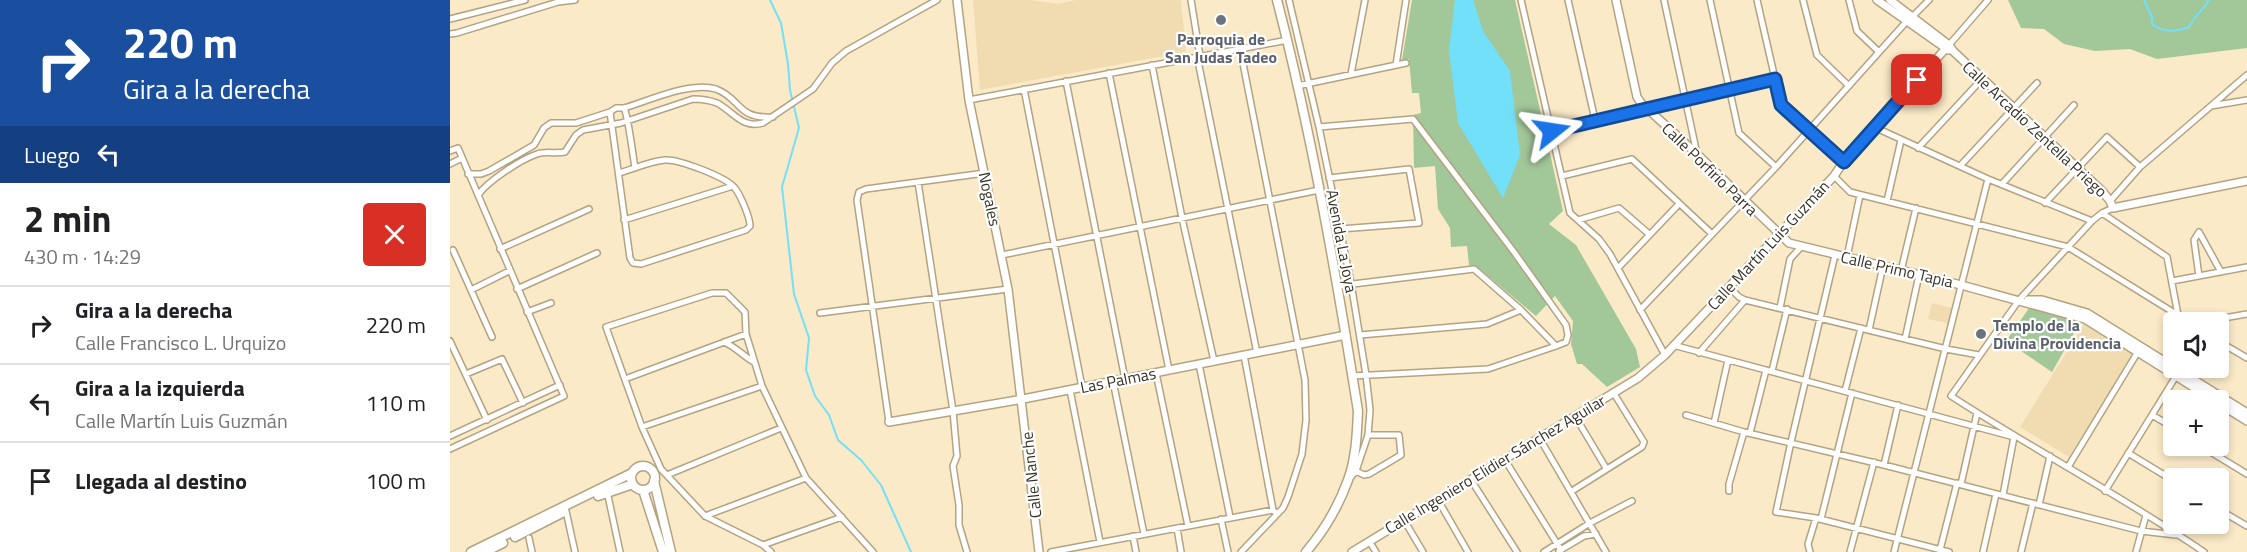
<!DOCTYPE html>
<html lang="es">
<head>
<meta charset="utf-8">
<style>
  :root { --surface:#fff; --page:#f2f2f2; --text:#202124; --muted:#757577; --line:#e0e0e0 }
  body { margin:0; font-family:"Titillium Web",sans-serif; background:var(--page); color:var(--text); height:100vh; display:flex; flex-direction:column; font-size:22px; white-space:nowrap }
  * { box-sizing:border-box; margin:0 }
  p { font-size:20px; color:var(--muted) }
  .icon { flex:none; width:33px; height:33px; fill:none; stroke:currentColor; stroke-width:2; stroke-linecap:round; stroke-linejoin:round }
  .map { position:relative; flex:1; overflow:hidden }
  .side { display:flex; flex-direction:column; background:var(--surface); width:450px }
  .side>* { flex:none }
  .top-card { background:#1a4fa0; color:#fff; overflow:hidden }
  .fabs { position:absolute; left:1713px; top:312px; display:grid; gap:12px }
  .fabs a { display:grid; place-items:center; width:66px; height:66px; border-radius:6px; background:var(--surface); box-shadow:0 3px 9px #0003; font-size:30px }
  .pin { position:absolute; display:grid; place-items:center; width:51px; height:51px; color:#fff; margin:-26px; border-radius:12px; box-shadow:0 3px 9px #0006 }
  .me { position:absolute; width:66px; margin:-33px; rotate:75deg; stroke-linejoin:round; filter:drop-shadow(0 0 4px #0008) }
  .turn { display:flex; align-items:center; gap:21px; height:126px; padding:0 24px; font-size:27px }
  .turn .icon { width:78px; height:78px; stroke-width:2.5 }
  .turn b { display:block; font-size:42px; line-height:51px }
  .then { display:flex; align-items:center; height:57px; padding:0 24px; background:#0003; gap:12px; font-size:22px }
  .round { display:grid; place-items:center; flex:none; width:63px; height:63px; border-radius:6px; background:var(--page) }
  .summary { display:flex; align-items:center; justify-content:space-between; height:102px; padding:0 24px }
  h1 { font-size:36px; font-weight:700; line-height:45px }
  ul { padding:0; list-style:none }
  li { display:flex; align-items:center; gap:18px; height:78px; padding:0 24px; border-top:2px solid var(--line) }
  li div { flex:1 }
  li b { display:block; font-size:22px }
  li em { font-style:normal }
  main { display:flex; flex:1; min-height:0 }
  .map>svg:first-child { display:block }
  .built { fill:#f1dcb2 }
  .green { fill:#a2c799 }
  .water { fill:#72e0f9 }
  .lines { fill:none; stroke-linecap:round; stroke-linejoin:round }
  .stream { stroke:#72e0f9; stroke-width:2 }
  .minor-casing { stroke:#b4a382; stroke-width:8 }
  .tertiary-casing { stroke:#b4a382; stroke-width:10 }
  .secondary-casing { stroke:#b4a382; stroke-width:11 }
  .minor { stroke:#fff; stroke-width:5 }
  .tertiary { stroke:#fff; stroke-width:7 }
  .secondary { stroke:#fff; stroke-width:8 }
  .route-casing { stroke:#114b97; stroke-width:15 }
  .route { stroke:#1a73e8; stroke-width:10 }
  .worship-dot { fill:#6b7280; stroke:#fff; stroke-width:2 }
  .labels { text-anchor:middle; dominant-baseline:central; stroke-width:4.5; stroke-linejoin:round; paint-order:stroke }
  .worship-label { font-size:16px; font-weight:bold; fill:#5b616d; stroke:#fff }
  .street-label { font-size:16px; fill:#373123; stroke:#fff }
</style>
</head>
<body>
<main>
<section class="side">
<div class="top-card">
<div class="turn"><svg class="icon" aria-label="right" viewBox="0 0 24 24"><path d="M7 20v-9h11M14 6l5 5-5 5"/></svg><div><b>220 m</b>Gira a la derecha</div></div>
<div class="then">Luego<svg class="icon" aria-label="left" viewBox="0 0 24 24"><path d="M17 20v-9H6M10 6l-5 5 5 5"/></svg></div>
</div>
<div class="summary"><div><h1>2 min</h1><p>430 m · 14:29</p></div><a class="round" style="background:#d93025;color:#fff"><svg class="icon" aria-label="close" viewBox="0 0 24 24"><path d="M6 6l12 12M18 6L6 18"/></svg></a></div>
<ul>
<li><svg class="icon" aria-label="right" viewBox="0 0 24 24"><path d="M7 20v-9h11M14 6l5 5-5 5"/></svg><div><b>Gira a la derecha</b><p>Calle Francisco L. Urquizo</p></div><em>220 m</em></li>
<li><svg class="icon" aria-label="left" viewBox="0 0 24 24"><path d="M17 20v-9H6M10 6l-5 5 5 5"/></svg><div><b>Gira a la izquierda</b><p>Calle Martín Luis Guzmán</p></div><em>110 m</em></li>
<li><svg class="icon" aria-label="arrive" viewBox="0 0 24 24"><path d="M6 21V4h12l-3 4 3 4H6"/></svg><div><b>Llegada al destino</b></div><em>100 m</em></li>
</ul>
</section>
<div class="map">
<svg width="1797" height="552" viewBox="0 0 1797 552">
  <rect width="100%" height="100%" fill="#fbeac7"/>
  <!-- built -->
  <path class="built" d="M523 0H581L609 4 625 0H731L736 52 530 90Z
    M1482 303 1505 309 1502 324 1478 319Z
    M1636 321 1685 351 1619 457 1570 427Z"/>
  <!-- green -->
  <path class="green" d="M962 0H1065L1113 211 1099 224 1126 245 1186 349 1190 367 1157 387 1132 364H1127L1121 344 1123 321 1105 296 1086 316 1032 271 1019 265 1017 246 1001 247 1000 228 988 209 985 166 964 168 963 115 971 113 969 93H962L959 59 952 60Z
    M1558 0H1797V48L1707 59 1680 49 1645 51 1614 44 1594 29 1571 28Z
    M1582 304 1632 319 1602 372 1556 341Z"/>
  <!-- water -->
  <path class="water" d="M1005 0H1023L1033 31 1060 71 1070 155 1053 198 1008 123 999 50Z"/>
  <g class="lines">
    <!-- stream -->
    <path class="stream" d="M320 0 331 23 338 64 340 90 349 128 332 187 344 294 359 338 356 370 365 396 379 415 388 440 411 460 431 485 461 552
      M1694 0 1702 17V24C1714 33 1725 32 1739 27 1743 18 1753 10 1759 0"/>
    <!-- minor casing -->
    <g class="minor-casing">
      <path id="minor" d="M741 0 750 56
        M839 0 869 127 901 283 916 375 920 410 918 435 906 471 901 477
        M1071 0 1120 213 1149 239 1160 254 1215 355
        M1118 0 1145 120
        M1214 0 1247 154
        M1260 0 1289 133 1326 167
        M1307 0 1331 105 1394 161
        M1353 0 1367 55 1399 86
        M1399 0 1407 31 1429 52
        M1462 17 1479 0
        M0 19 75 0
        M0 34 7 33 108 2 125 0
        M1499 45 1538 0
        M790 48 855 380 856 420 852 454 838 497 833 508 791 552
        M747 56 807 353
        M702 65 732 218 764 361
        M946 65 956 0
        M659 73 719 370
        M901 74 915 0
        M616 81 675 379
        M847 86 956 63
        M574 89 632 387
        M519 100 838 40
        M1761 106 1797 100
        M174 108C178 115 183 156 185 168
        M160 112 180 258 183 263 191 264 296 230 300 226C300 217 290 194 284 187 275 177 229 159 215 160 200 161 184 169 169 173
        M869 127 963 119 1064 252 1116 325 1118 335 1116 342 1106 346 1038 369 902 376
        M1424 127 1538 179 1642 221
        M1102 131 1325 79
        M1468 148 1532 79
        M0 151 8 148 114 396 0 449
        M0 164 12 158
        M1510 166 1587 83
        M18 174H31L39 171 84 145 94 128 101 123H126L160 112 166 108H174C198 101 241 81 266 89 292 99 286 119 323 117
        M1112 176 1182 159 1262 234
        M1384 176 1400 192 1618 247 1739 322
        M879 178 959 169 969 223 890 229
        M468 182 503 411 507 456 503 466 509 505V525L517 552
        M1552 184 1624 105
        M28 195C38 181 70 160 87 154 95 151 106 154 115 152L126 135 133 130 171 123 243 99C251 99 259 100 267 103 284 112 292 129 313 123L363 89 382 63 396 51 487 0
        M1437 201 1451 140
        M1660 201 1690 167 1797 75
        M1595 203 1657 137 1690 167
        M1663 208 1652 213 1642 221 1569 300 1501 396C1584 450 1672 496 1754 552
        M1652 213 1717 257 1728 315
        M174 220 283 186
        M1128 220 1169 208 1199 234
        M50 249 139 209
        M3 250 42 337
        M552 255 869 190
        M1385 255 1341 442 1326 512 1366 518 1499 552
        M1397 257 1410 195
        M1168 268 1229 204
        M1451 271 1466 208
        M1749 276 1744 240 1749 232 1771 272
        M1722 281 1797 267
        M887 286 1024 269 1071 310 1106 346
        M1279 287 1289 297 1295 300 1496 349 1529 355
        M67 289 147 253
        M21 290 59 271
        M1330 308 1340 259 1351 247
        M1190 310 1326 167 1456 22
        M77 312 101 303
        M370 313 558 289
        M1751 322 1797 314
        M1419 330 1433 266
        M910 335 1037 324 1071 310
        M1455 339 1469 275
        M0 341 37 420
        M1768 341 1797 358
        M274 342C286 347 293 356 304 362
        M1223 345 1564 437 1553 495
        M1249 353 1295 300
        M794 355 823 510 825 512
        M749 364 780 517
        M1322 371 1337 309
        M706 373 738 526
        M16 374 52 359 73 403
        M175 379 296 334
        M663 381 694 534
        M620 390 650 542
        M1395 391 1411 328
        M1236 415 1294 432 1434 465 1691 531 1726 535
        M1702 415 1724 428
        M1125 416 1156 468
        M439 422 407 200 409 192 416 189 535 173
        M1264 423 1278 360
        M192 427 312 386
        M1300 433 1316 370
        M0 436 110 385
        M1090 439 1156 552
        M1751 446 1797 474
        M1678 453 1724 481
        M1055 460 1111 550
        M1434 465 1448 405
        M1618 467 1689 350
        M906 471 914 475 919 474 951 455 949 435H918
        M217 475 331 428
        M1021 480 1067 552
        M1511 484 1527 413
        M157 491 170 552
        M1122 491 1192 447 1194 442 1163 392
        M1279 491V484L1294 432
        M1655 491 1731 368
        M988 500 1018 552
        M1589 505 1600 456
        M1768 509 1797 526
        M116 511 125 552
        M255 516 356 478
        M771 519 778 552
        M1371 519 1402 393
        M954 520 973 552
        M727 528 731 552
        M683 536 686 552
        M79 538 82 552
        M919 541 926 552
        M313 545 392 517
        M1490 550 1507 483
        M1109 551 1134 536 1146 534
        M321 552 313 545 255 516 211 469 192 427 156 327 262 293H276L295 312 296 334 312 386 356 478 423 552
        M601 552 823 510
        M1094 552 1140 523 1182 501
        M1360 552 1358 544 1366 518
        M1400 552 1424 462
        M1444 552 1538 179
        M1533 552 1546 494
        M1571 552 1583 503
        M1686 552 1696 515"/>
    </g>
    <!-- tertiary casing -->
    <g class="tertiary-casing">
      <path id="tertiary" d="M507 0 519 100 558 289 589 552
        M1166 0 1187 97 1191 103 1247 154 1339 243 1511 285 1635 319 1764 400
        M1427 0 1498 50
        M1440 0 1499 45 1503 51 1653 192 1660 201 1663 208 1797 181
        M1578 300H1592L1637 313 1797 413
        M1768 403 1797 421
        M439 422 573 399 896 335
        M902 552 1188 378 1215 355 1384 176 1394 161 1499 45"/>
    </g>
    <!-- secondary casing -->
    <g class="secondary-casing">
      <path id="secondary" d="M827 0C862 135 886 274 908 411 907 433 906 459 898 480 889 505 873 532 856 552
        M181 478a12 12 0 1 1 24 0a12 12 0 1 1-24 0Z
        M204 481 221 552
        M193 490 213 552
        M148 496 183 484
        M65 537 112 513
        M21 552 182 473
        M35 552 53 543"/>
    </g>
    <!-- minor -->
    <use href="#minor" class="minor"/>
    <!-- tertiary -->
    <use href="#tertiary" class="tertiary"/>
    <!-- secondary -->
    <use href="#secondary" class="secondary"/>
  </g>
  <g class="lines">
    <!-- route casing -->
    <g class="route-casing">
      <path id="route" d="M1102 131 1325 79 1331 105 1394 162 1467 80"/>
    </g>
    <!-- route -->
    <use href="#route" class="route"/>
  </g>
  <!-- markers -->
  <g class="worship-dot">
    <circle cx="771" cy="20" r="6"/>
    <circle cx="1531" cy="334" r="6"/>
  </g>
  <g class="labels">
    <!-- worship labels -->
    <g class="worship-label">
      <text x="771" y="39">Parroquia de<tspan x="771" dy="18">San Judas Tadeo</tspan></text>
      <text x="1543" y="325" text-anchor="start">Templo de la<tspan x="1543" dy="18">Divina Providencia</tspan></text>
    </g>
    <!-- street labels -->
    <g class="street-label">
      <text transform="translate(1585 129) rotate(43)">Calle Arcadio Zentella Priego</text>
      <text transform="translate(1260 169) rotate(44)">Calle Porfirio Parra</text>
      <text transform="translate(540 199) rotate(78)">Nogales</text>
      <text transform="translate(892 241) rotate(79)">Avenida La Joya</text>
      <text transform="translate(1318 245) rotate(-47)">Calle Martín Luis Guzmán</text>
      <text transform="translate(1447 269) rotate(13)">Calle Primo Tapia</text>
      <text transform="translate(668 380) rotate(-11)">Las Palmas</text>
      <text transform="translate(1045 464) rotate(-31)">Calle Ingeniero Elidier Sánchez Aguilar</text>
      <text transform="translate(581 475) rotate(-96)">Calle Nanche</text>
    </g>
  </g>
</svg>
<div class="fabs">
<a><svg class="icon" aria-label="sound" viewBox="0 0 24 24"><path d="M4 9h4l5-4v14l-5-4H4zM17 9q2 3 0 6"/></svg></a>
<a>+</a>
<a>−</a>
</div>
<div class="pin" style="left:1467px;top:80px;background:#d93025"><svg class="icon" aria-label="arrive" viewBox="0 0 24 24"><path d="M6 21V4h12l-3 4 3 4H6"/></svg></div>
<svg class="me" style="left:1102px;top:131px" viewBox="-20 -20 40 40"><path d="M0-17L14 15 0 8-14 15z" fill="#1a73e8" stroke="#fff" stroke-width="4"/></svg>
</div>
</main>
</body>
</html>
